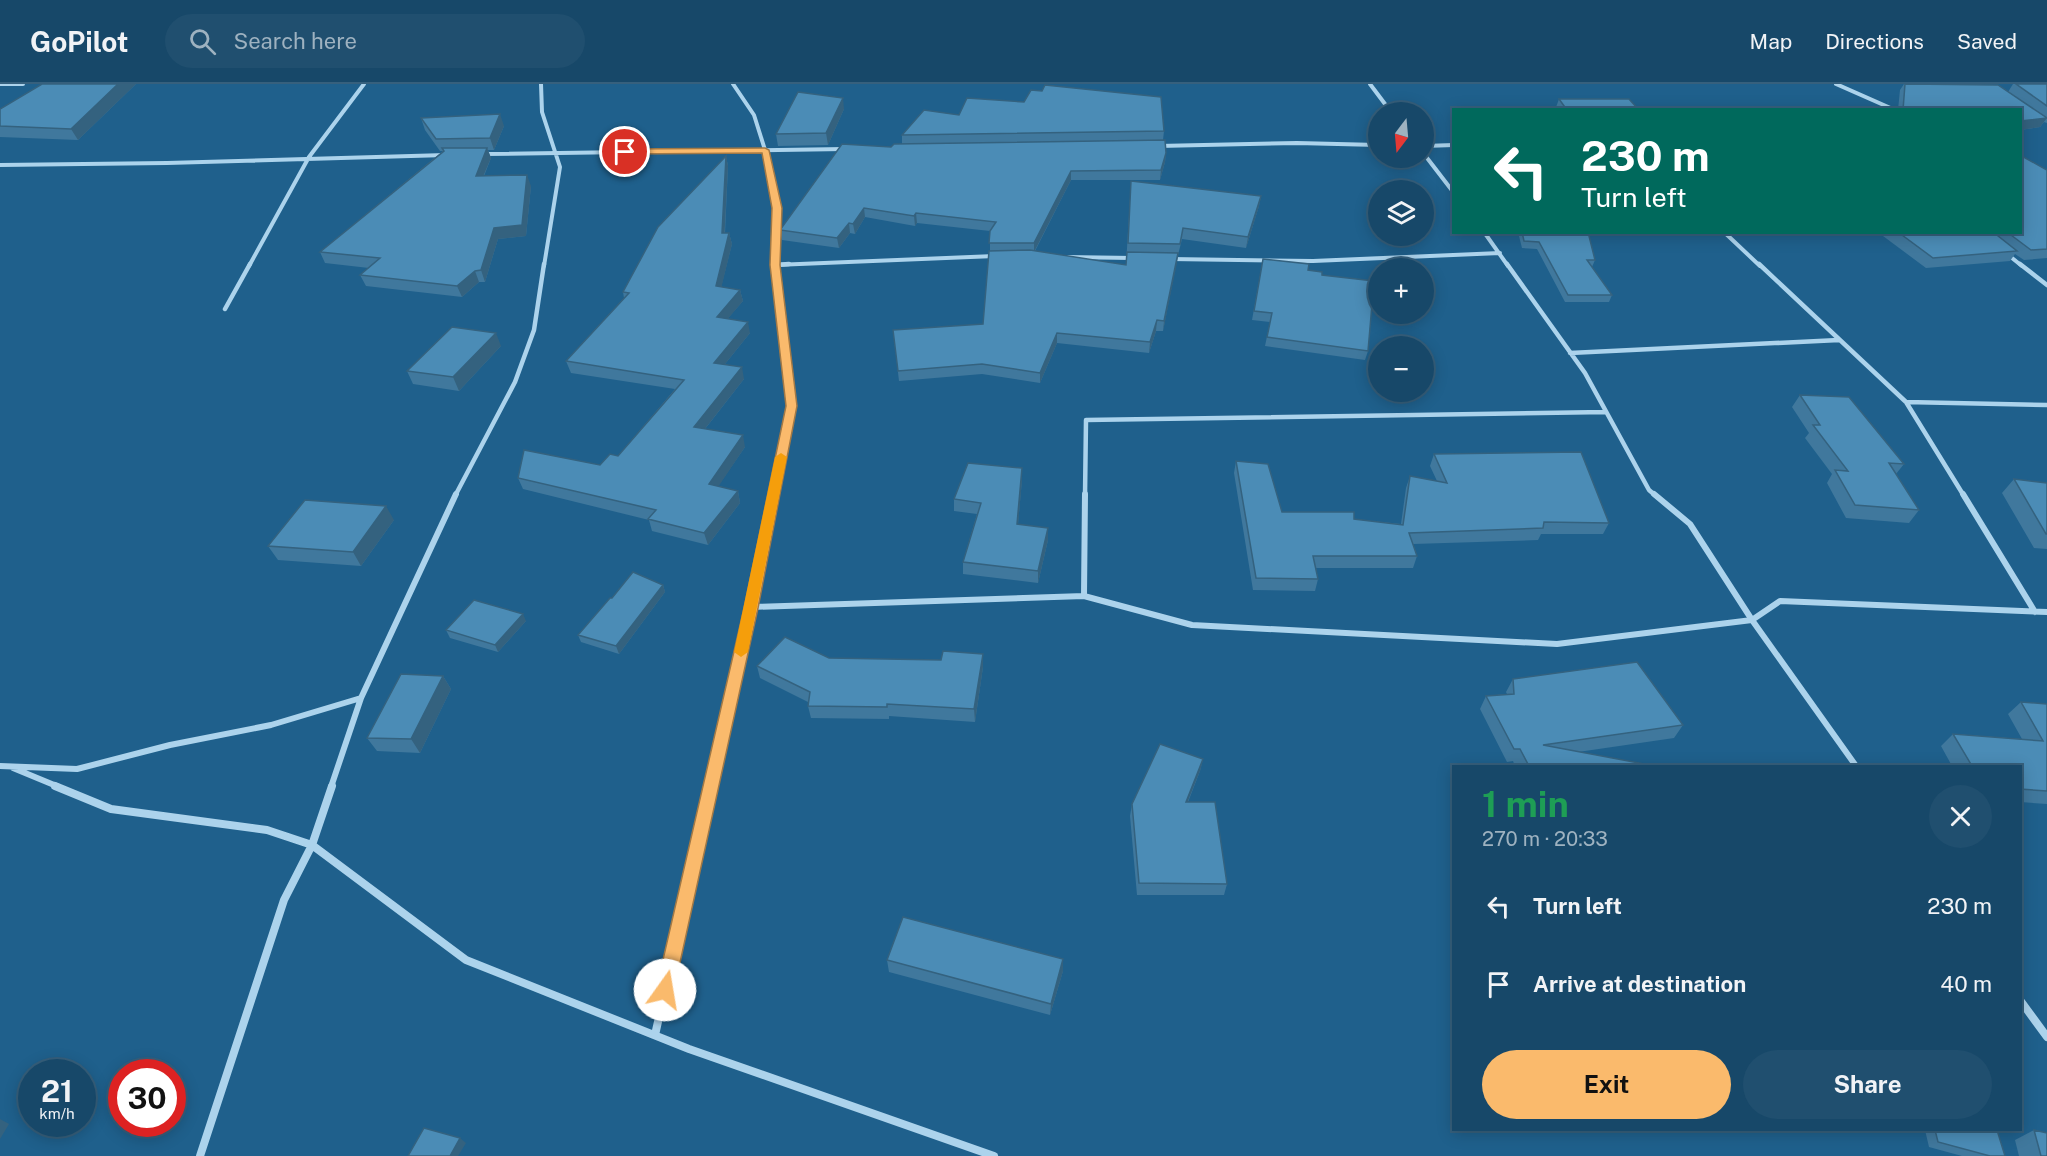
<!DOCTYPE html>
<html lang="en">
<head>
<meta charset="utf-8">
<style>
  :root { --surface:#174869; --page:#204f6f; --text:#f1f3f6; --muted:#9eb2c0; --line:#36607d; --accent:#faba6c }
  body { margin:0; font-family:"Public Sans",sans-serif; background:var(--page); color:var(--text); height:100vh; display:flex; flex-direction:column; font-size:22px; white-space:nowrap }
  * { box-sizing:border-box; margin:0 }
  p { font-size:20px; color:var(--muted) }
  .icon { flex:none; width:33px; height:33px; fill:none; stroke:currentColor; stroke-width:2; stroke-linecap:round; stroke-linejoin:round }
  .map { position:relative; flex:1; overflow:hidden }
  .side { position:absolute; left:1452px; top:681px; width:570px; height:366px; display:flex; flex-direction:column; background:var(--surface); border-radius:0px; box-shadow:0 3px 15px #0003,0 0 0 2px var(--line) }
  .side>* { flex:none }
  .banner { position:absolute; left:1452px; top:24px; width:570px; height:126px; border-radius:0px; box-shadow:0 3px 15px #0003,0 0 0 2px var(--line); background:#00695c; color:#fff; overflow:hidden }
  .needle { width:39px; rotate:196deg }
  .tools { position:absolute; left:1368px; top:18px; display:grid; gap:12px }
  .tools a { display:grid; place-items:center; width:66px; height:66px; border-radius:50%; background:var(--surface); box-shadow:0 3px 15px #0003,0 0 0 2px var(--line); font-size:30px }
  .speed { position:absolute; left:18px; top:975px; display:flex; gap:12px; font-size:30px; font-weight:700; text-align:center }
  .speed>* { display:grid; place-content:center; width:78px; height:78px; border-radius:50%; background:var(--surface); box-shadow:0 3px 15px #0003,0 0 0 2px var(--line); line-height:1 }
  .speed small { font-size:15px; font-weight:400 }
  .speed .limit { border:9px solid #d22; background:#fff; color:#111 }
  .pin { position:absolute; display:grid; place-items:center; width:51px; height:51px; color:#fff; margin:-26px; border:3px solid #fff; border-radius:50%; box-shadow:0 2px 6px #0007 }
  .me { position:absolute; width:66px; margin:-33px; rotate:13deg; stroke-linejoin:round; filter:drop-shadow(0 0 4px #0008) }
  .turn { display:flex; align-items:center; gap:21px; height:126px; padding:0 30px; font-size:27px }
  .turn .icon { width:78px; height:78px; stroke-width:2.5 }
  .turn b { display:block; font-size:42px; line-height:51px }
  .round { display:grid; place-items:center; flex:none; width:63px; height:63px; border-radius:32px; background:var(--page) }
  .headline { display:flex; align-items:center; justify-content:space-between; height:102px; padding:0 30px }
  h1 { font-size:36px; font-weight:700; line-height:45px; color:#1e9e55 }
  .button { display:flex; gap:12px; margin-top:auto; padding:12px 30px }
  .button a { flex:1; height:69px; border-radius:36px; background:var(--accent); color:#111; font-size:24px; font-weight:700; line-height:69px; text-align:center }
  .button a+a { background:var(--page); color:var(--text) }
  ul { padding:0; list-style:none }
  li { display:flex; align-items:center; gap:18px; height:78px; padding:0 30px }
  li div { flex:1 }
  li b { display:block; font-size:22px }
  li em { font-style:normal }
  header { display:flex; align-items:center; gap:36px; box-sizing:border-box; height:84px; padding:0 30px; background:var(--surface); border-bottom:2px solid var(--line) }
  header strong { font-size:28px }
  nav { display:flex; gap:33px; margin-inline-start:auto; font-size:21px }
  .search { width:420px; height:54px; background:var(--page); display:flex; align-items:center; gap:15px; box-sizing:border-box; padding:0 21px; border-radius:33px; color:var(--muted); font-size:22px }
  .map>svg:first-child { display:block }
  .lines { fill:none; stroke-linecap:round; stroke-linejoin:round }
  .street-far3 { stroke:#acd3ec; stroke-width:4 }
  .street-far2 { stroke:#acd3ec; stroke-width:4.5 }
  .street-far1 { stroke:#acd3ec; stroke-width:6 }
  .street { stroke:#acd3ec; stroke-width:8 }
  .wall { fill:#40789d }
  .shaded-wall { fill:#34627f }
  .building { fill:#4b8cb6; stroke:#34627f; stroke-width:1.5 }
  .route { fill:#faba6c; stroke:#a27946; stroke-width:1.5 }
  .slow { fill:#f59e0b }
</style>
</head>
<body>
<header>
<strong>GoPilot</strong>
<div class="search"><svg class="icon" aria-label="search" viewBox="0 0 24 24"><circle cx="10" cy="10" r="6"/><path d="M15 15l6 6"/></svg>Search here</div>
<nav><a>Map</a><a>Directions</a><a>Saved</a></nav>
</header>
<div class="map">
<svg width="2047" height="1072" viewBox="0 0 2047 1072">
  <rect width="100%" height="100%" fill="#1f608c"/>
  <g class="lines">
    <!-- street-far3 -->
    <path class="street-far3" d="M0 0H23
      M541 0 542 28 560 83 544 182
      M733 0 754 31 765 66 777 124 775 182
      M1370 0 1391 28
      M1836 0 1895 26
      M1158 62 1297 59 1378 61
      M1424 62 1454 61
      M483 70 845 65
      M1424 70 1454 109
      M0 81 167 79 446 71
      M1484 148 1508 182
      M1724 148 1760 182
      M2007 170 2022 182
      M1065 173 1133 174
      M1170 175 1313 177 1500 169
      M775 181 995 172
      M249 182 309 73 364 0"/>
    <!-- street-far2 -->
    <path class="street-far2" d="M1507 180 1585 289 1649 406 1656 412
      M1759 180 1906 318 1964 412
      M2020 180 2047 201
      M775 181 789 180
      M225 225 250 180
      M1570 269 1839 256
      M1906 318 2047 321
      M455 412 515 298 534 246 544 180
      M774 412 792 322 775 180
      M1085 412 1086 336 1606 328"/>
    <!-- street-far1 -->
    <path class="street-far1" d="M1654 410 1690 440 1752 536 1856 682
      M1963 410 2035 528
      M1084 512 1085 410
      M751 523 1084 512 1192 541 1557 560 1752 536 1780 517 2047 528
      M0 682 77 685 170 661 271 641 361 614
      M13 684 59 703
      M331 703 361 614 456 410
      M711 703 774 410"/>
    <!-- street -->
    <path class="street" d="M55 702 111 725 267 746 312 761 284 816 200 1072
      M332 702 312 761 466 876 689 965 994 1072
      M2020 916 2047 953
      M655 951 711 702"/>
  </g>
  <!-- wall -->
  <path class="wall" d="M136 0 78 56 0 53V25Z
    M1904 0H1979L2008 8 2013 0H2047V39L2044 38 2040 43 2020 46V26H1898L1900 6Z
    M1559 15 1639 26H1555Z
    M844 25 828 61 778 62 776 50Z
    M959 31 1164 47 1163 56 1166 69 1165 78 1160 96H1071L1035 167 1126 181 1131 97 1261 112 1259 122 1246 164 1182 155 1178 171 1163 247H1156L1149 269 1057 259 1040 299 982 290 899 297 893 246 983 240 990 167V147L917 139 915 142 865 133 855 150 850 149 839 164 782 156 780 146 891 63 902 60V51Z
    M421 34 504 42 494 66H488L491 74 484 92 531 102 526 152 498 155 485 198H479L462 213 366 202 360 191 369 184 325 179 320 168 443 67H440L425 46Z
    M726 72 728 82 725 149H729L732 160 721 203 740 206 743 217 728 234 750 249 725 280 744 295 705 345 745 363 718 402 738 407 740 419 708 461 652 447 649 436 523 405 518 394 600 381 618 372 675 305 571 289 566 277 624 214 623 208Z
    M2047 86V174L2024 176 2015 170 2010 177 1926 184 1883 152 1873 151 1872 148H2020Z
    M1518 148H1588L1595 176 1592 183 1612 211 1609 218H1565L1537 165 1522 164Z
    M1263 175 1308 186 1322 191 1368 267 1365 276 1265 262 1270 238 1252 236Z
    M501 262 459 307 413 300 407 287Z
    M1800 311 1904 380 1896 390 1919 426 1909 439 1846 434 1827 399 1832 390 1805 354 1809 349 1792 323Z
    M1434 370 1609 439 1603 450H1541L1538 456 1413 460 1417 472 1413 484H1316L1318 495 1315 507 1253 506 1234 389 1236 377 1282 428 1401 440 1406 404 1410 392 1437 397 1430 382Z
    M2014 395 2047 399V465L2034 464 2002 409Z
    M1022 396 1018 440 1048 456 1038 499 963 490V478L977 430 954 427V415Z
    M394 436 361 482 278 476 268 462Z
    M663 501 665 508 619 570 581 558 578 551 612 514Z
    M526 537 498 568 450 554 446 546Z
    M983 570V583L975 638 889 632V635L811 634 808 622V618L760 594 757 582 829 574 941 576Z
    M443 592 451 605 420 669 377 667 367 654Z
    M1513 595 1683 641 1674 654 1578 668 1656 682H1515L1513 677 1507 678 1480 625 1486 612 1507 610 1506 608Z
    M2021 618 2047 620V720L2020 718V682H1952L1941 662 1953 650 2022 655 2008 630Z
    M1203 675 1200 687 1188 718 1227 800 1224 811H1137L1130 732 1132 720Z
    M1063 875V887L1050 931 889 888 887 876Z
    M1925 1046H1997L2005 1072H1962L1929 1063Z
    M2034 1046 2047 1072H2019L2015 1056Z"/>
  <!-- shaded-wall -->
  <path class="shaded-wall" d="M118 0H136L78 56 71 45Z
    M843 14 844 25 828 61 826 49Z
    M500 30 504 42 494 66 490 54Z
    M2047 34 2040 43 2020 46V37Z
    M487 64 491 74 479 102 476 92Z
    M1166 69 1165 78 1160 96 1161 86Z
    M726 72 728 82 724 160 722 149Z
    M1071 87V96L1034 168V159Z
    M527 91 531 102 526 152 498 155 485 198 481 186 494 144Z
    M1261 112 1259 122 1246 164 1248 153Z
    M864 124 865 133 855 150 853 140Z
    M916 129 917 139 915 142 914 132Z
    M849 139 850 149 839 164 837 154Z
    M729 149 732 160 719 213 716 202Z
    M1178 169 1177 179 1163 247 1164 237Z
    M475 187 479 198 462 213 457 202Z
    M740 206 743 217 720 244 717 233Z
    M1157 236 1156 247 1149 269 1150 258Z
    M748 238 750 249 717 290 714 279Z
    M496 249 501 262 459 307 453 293Z
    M1057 249V259L1040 299V289Z
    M742 283 744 295 697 355 694 343Z
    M743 351 745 363 712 412 709 400Z
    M1022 384V396L1017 452V440Z
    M738 407 740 419 708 461 704 449Z
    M386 422 394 436 361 482 353 468Z
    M1048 444V456L1038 499V487Z
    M663 501 665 508 619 570 616 562Z
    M523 530 526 537 498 568 495 561Z
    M983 570V583L975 638 974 625Z
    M443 592 451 605 420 669 411 655Z
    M1203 675 1200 687 1183 729 1186 718Z
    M1063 875V887L1050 931 1051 920Z
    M0 1035 9 1040 0 1055Z
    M460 1054 466 1059 458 1072H450Z"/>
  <!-- building -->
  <path class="building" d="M42 0H118L71 45 0 42V25Z
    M1905 0 1998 1 2047 34 2020 37V26H1903Z
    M2016 0H2047V22Z
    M1045 1 1161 13 1164 47 902 51 924 26 959 31 967 14 1024 18 1031 6 1042 7Z
    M798 8 843 14 826 49 776 50Z
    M1559 15H1629L1639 26H1567Z
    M500 30 490 54 436 55 421 34Z
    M1165 56 1166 69 1161 86 1071 87 1034 159H989L990 147 996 138 916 129 914 132 864 124 853 140 849 139 837 154 780 146 842 60 891 63 894 60Z
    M442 64H487L476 92 527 91 522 141 494 144 481 186 475 187 457 202 360 191 380 174 320 168 444 67Z
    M2020 71 2047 86V165L2031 166 2007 148H2020Z
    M726 72 722 149H729L716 202 740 206 717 233 748 238 714 279 742 283 694 343 743 351 709 400 738 407 704 449 648 435 656 426 518 394 524 366 600 381 610 370 618 372 684 296 566 277 629 209 623 208 658 143Z
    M1131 97 1261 112 1248 153 1183 144 1180 160 1128 159Z
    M1522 148H1588L1595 176H1587L1612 211H1568L1539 158 1524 157Z
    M1898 148H1993L2017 167 1933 174Z
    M1030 166 1126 181 1127 168 1178 169 1164 237 1157 236 1150 258 1057 249 1040 289 982 280 898 287 893 246 983 240 989 167Z
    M1263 175 1309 180 1308 186 1322 188V191L1374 197 1368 267 1267 253 1272 229 1254 227Z
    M452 243 496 249 453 293 407 287Z
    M1800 311 1849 313 1904 380 1889 379 1919 426 1855 421 1835 386 1848 387 1813 341H1820Z
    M1581 368 1609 439 1544 438 1543 444 1409 449 1417 472H1313L1318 495 1256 494 1236 377 1268 380 1282 428H1354V435L1403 441 1410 392 1447 399 1434 370Z
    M968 379 1022 384 1017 440 1048 444 1038 487 963 478 981 419 954 415Z
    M2014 395 2047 399V450H2046Z
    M305 416 386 422 353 468 268 462Z
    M633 488 663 501 616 562 578 551 610 514H612Z
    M474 516 523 530 495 561 446 546Z
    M785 553 829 574 941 576 943 567 983 570 974 625 887 620V623L808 622 810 608 757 582Z
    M1637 578 1683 641 1543 661 1655 682H1529L1520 665H1514L1486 612 1514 610 1513 595Z
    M401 590 443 592 411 655 367 654Z
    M2021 618 2047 620V707L2020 705V682H1972L1953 650 2043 657Z
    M1160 660 1203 675 1186 718H1215L1227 800 1139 799 1132 720Z
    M903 833 1063 875 1051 920 887 876Z
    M424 1044 460 1054 450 1072H408Z
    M1935 1046H1997L2005 1072H1990L1938 1058Z
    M2034 1046 2047 1049V1072H2041Z"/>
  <!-- route -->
  <path class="route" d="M765 64 769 66 782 124 780 181 797 322 758 524 674 906 671 912 665 914 659 912 656 906 744 524 786 322 770 181 772 124 762 69 625 70 621 68 625 65Z"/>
  <!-- slow -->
  <path class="slow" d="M781 369 787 373 748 568 741 573 734 568 775 373Z"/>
</svg>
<div class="tools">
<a><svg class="needle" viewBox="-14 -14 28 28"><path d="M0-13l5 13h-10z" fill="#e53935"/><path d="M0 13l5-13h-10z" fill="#9eb2c0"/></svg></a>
<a><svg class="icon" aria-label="layers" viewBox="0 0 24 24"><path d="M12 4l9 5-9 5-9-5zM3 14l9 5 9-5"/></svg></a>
<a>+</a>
<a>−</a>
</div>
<div class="speed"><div>21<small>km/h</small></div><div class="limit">30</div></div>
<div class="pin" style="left:625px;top:68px;background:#d93025"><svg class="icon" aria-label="arrive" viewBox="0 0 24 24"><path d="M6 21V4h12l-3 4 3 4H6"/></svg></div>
<svg class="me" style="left:665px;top:906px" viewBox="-20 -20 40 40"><circle r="19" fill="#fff"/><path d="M0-13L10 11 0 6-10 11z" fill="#faba6c"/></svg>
<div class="banner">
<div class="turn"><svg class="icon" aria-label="left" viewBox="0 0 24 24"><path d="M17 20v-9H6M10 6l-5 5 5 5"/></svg><div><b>230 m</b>Turn left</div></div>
</div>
<section class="side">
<div class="headline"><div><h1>1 min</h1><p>270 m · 20:33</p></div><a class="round"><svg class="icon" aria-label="close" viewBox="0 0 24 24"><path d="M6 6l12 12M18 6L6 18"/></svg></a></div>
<ul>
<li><svg class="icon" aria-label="left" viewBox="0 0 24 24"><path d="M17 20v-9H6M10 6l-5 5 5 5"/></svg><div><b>Turn left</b></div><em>230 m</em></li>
<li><svg class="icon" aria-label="arrive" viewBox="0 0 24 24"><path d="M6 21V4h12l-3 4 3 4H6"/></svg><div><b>Arrive at destination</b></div><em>40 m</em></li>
</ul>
<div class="button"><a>Exit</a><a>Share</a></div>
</section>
</div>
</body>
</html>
